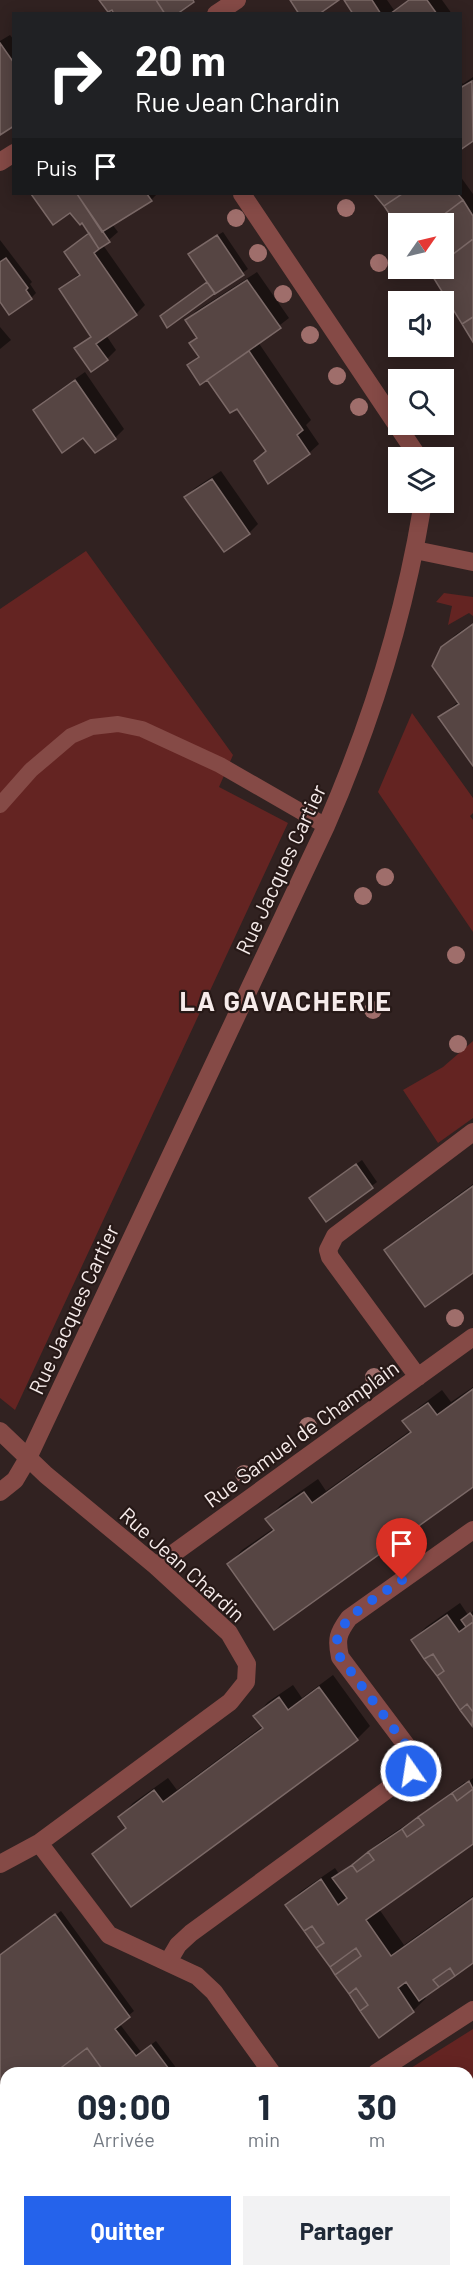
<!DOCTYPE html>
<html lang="fr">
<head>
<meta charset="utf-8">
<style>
  :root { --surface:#fff; --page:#f2f2f3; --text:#1f2937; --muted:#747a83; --accent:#2563eb }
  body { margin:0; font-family:Barlow,sans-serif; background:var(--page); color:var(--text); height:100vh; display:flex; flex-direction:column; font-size:22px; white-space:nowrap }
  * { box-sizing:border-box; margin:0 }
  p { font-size:20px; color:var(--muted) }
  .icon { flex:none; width:33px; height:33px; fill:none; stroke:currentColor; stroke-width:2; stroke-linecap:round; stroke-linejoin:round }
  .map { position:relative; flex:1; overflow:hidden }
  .side { position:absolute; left:0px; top:2067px; width:474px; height:210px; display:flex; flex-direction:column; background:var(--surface); border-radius:18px 18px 0 0; box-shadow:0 3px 15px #0003 }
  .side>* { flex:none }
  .hud { position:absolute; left:12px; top:12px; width:450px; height:183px; border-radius:0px; box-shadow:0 3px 15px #0003; background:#202124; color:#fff; overflow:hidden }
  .needle { width:39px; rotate:56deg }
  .controls { position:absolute; left:388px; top:213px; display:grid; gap:12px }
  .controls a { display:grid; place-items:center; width:66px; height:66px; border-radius:0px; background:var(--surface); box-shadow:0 3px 15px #0003; font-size:30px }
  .pin { position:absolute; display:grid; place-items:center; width:51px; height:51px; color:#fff; margin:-62px -26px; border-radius:50% 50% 50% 0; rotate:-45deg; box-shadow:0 0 6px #0007 }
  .pin .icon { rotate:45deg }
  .me { position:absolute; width:66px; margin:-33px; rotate:347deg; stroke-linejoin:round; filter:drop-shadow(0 0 4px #0008) }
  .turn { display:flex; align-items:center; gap:21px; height:126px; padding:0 24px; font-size:27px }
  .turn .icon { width:78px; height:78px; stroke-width:2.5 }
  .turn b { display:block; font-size:42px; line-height:51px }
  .then { display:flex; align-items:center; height:57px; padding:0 24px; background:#0003; gap:12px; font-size:22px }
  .eta { display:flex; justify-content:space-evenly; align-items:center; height:102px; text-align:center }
  .eta b { font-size:36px; font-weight:700; line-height:42px }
  .action { display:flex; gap:12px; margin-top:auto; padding:12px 24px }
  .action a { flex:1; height:69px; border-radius:0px; background:var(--accent); color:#fff; font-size:24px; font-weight:700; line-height:69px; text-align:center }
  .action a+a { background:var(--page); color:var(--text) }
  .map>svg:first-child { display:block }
  .green { fill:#642422 }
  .shadow { fill:#0007 }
  .building { fill:#564543; stroke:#7b6967; stroke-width:1.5 }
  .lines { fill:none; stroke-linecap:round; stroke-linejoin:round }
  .lane { stroke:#854a46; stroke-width:16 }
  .street { stroke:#854a46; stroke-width:18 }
  .tree { fill:#9f6e6b }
  .route { stroke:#2563eb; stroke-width:10; stroke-dasharray:0 18 }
  .labels { text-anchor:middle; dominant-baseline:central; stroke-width:4.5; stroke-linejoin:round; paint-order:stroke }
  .street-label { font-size:21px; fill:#f6ebea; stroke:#271917 }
  .district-label { font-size:27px; font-weight:bold; letter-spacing:1.5px; fill:#f6ebea; stroke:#271917 }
</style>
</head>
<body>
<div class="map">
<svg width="473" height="2277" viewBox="0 0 473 2277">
  <rect width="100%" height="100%" fill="#312221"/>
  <!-- green -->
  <path class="green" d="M86 551 233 755 219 787 288 823 15 1410 0 1398V609Z
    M444 593 473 597V616L469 613 448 625 452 606 436 602Z
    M412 713 473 798V813L470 816 473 820V932L378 792Z
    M473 1041V1118L438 1143 403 1090 443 1067Z
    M473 2029V2131L468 2127V2073H403Z"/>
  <!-- shadow -->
  <path class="shadow" d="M345 0H387L394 10 408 0H442L452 14H355Z
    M10 35 14 40V124L0 133V41Z
    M473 77V139L460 148V81L463 84Z
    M460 176 473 194V339L429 268H444V224L399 225 376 194H460Z
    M33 194H157L151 200 112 224 118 232 103 245 145 305 136 314 106 335 116 350 107 359 76 348 92 335 61 289 80 273 65 252 90 231 82 220 70 211 53 223Z
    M223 232 248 269 168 326 208 282 195 249Z
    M0 240 32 282 30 284 36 293 31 298 0 300Z
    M257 272 289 318 258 342 311 420 306 425 319 444 309 453 268 481 267 450 237 407 207 377 188 366 199 355 191 344 198 336 187 320 196 311Z
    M0 327 11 340 0 349Z
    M85 372 124 429 115 438 84 436 35 410 44 401Z
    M221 471 258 524 249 533 186 497 195 488Z
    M473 623V763L440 717 459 701 443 648 455 635Z
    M362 1160 377 1182 326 1220 315 1194Z
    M473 1184V1271L386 1251 400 1237Z
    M473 1387V1485L229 1564 242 1550 274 1528 267 1519 281 1505 318 1479 326 1491 411 1430 404 1421 418 1408 442 1390 451 1402Z
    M460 1603 468 1615 473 1611V1725L413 1640 426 1627Z
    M333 1675 370 1726 357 1739 94 1854 127 1826 120 1817 133 1803 168 1778 177 1790 263 1726 255 1716 268 1702 293 1685 302 1698Z
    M473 1778V1842L379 1909 404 1945 473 1896V1962L424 1996 426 1998 413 2011 287 1905 300 1892 335 1868 339 1874 383 1840 425 1812 465 1782 466 1783Z
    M61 1911 134 2011 119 2023 141 2052 156 2041 180 2073H89L86 2069 81 2073H6V2128L0 2132V1956Z
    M222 2271H266L270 2277H226Z"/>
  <!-- building -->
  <path class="building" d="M99 0H156L165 14H114L112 10 108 12Z
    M156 0H193L194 2 177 14H165Z
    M290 0H339L319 14H299Z
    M344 0H372L381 14H353Z
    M409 0H427L437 14H390Z
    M0 43 14 63V126L0 135Z
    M472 81 473 141 460 150V88Z
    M31 194H77L110 242 99 249 82 223 80 225 70 213 53 225Z
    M77 194H147L152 201 102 232Z
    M374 194H402L384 206Z
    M402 194H458L463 200 431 224H399V228L384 206Z
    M463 200 473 216V239L444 261V224H431Z
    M89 233 99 249 94 253 137 315 96 344 108 360 91 372 74 348 91 337 59 289 80 275 64 252Z
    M217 235 244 275 215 294 188 254Z
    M473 239V317L462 324 430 272 434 268H444V261Z
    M6 258 28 288 26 290 32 299 9 315 0 302V262Z
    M247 280 281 328 200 385 187 365 199 357 189 343 197 338 185 320Z
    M207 282 215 293 167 328 160 316Z
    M473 317V342L462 324Z
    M249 351 303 430 297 435 310 454 268 484 254 461 266 451 237 409 230 413 207 380Z
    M75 380 116 439 95 453 83 438 62 453 33 410Z
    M212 479 250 534 224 552 184 497Z
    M473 624V766L438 717 459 704 432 666 441 647Z
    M356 1164 373 1188 326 1222 309 1198Z
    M473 1186V1273L425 1307 384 1250Z
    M473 1389V1487L274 1630 227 1564 274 1530 265 1519 304 1492 312 1503 411 1432 402 1421 428 1403 437 1415Z
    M470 1613 473 1617V1622L466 1627 461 1620Z
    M447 1615 459 1632 473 1622V1712L467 1704 460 1710 437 1676 444 1671 433 1654 424 1659 411 1640Z
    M433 1654 444 1671 437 1676 424 1659Z
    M319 1687 358 1740 131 1907 92 1854 126 1828 118 1817 154 1790 163 1802 263 1728 253 1716 279 1697 288 1710Z
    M467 1704 473 1712 472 1726 460 1710Z
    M469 1781 473 1789 457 1801 452 1793Z
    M473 1789V1844L366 1920 391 1956 473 1898V1963L455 1976 450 1968 433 1980 439 1987 419 2001 406 1982 398 1988 414 2012 379 2038 360 2011 368 2005 356 1988 349 1994 335 1975 361 1956 356 1948 330 1967 316 1948 324 1943 312 1926 304 1931 285 1905 321 1879 338 1905 347 1898 332 1878 352 1865 357 1872 374 1860 368 1852 402 1829 407 1837 424 1825 418 1817 452 1793 457 1801Z
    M418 1817 424 1825 407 1837 402 1829Z
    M368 1852 374 1860 357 1872 352 1865Z
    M55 1914 130 2017 115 2029 136 2056 151 2045 172 2073H105L87 2048 54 2073H6V2109L0 2113V1955Z
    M312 1926 324 1943 316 1948 304 1931Z
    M356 1948 361 1956 335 1975 330 1967Z
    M450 1968 455 1976 439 1987 433 1980Z
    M356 1988 368 2005 360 2011 349 1994Z
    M87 2048 105 2073 86 2071 54 2073Z
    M6 2109V2130L0 2134V2113Z
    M220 2271H246L251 2277H225Z
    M346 2271H432L424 2277H354Z"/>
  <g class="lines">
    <!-- lane -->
    <path class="lane" d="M0 805 31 770 71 736 92 727 118 724 142 729 220 765 326 826"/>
    <!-- street -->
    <path class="street" d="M216 14 237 0
      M0 162 14 153
      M242 194 419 458
      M415 550 473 562
      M418 1377 330 1257 328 1250 335 1236 473 1132
      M0 1431 46 1475 156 1566 229 1633 247 1664 246 1682 230 1702 39 1843 0 1864
      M0 1492 15 1480 28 1458 326 826C371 723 405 614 423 502
      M156 1566 473 1337
      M39 1843 109 1935 197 1976 214 1992 272 2073
      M168 1962 178 1945 191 1933 406 1776C414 1768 412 1760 409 1749L340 1657C336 1639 338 1633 349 1618L473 1530
      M376 2073 473 2010
      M104 2277 112 2271"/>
  </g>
  <!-- trees -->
  <g class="tree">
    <circle cx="346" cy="208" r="9"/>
    <circle cx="236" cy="218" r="9"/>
    <circle cx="258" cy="253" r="9"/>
    <circle cx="379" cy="263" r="9"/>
    <circle cx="283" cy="294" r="9"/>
    <circle cx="310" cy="335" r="9"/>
    <circle cx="337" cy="376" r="9"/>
    <circle cx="359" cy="407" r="9"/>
    <circle cx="385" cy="877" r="9"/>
    <circle cx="363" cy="896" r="9"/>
    <circle cx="456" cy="955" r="9"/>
    <circle cx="373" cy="1010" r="9"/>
    <circle cx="458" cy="1044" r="9"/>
    <circle cx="455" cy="1318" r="9"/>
    <circle cx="374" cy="1377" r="9"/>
    <circle cx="308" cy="1426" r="9"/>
    <circle cx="244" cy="1474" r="9"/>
  </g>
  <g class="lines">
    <!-- route -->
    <path class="route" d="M402 1580C384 1593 337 1618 337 1642 337 1647 339 1652 340 1657L409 1749 412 1759 411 1771"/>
  </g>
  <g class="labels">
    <!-- street labels -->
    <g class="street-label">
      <text transform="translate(280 869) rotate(-65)">Rue Jacques Cartier</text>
      <text transform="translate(73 1309) rotate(-65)">Rue Jacques Cartier</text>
      <text transform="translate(301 1433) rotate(-36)">Rue Samuel de Champlain</text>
      <text transform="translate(183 1564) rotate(42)">Rue Jean Chardin</text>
    </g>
    <!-- district labels -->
    <g class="district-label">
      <text x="286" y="1000">LA GAVACHERIE</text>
    </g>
  </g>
</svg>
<div class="controls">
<a><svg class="needle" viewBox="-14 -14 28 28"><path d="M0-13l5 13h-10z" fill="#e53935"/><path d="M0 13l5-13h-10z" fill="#747a83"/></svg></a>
<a><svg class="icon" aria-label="sound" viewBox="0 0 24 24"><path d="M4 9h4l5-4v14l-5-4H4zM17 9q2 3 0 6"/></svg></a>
<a><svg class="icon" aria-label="search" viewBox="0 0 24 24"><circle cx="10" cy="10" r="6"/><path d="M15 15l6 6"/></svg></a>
<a><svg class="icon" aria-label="layers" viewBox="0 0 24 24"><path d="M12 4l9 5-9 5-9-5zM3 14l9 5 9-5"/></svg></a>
</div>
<div class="pin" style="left:402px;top:1580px;background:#d93025"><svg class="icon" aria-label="arrive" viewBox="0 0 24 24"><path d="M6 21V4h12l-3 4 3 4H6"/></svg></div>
<svg class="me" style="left:411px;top:1771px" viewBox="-20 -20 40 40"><circle r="17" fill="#2563eb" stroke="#fff" stroke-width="3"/><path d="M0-11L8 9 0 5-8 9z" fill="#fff"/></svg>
<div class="hud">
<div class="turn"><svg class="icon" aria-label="right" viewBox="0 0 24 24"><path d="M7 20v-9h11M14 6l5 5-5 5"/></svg><div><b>20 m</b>Rue Jean Chardin</div></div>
<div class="then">Puis<svg class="icon" aria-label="arrive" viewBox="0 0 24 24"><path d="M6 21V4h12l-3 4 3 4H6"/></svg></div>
</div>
<section class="side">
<div class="eta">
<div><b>09:00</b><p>Arrivée</p></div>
<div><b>1</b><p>min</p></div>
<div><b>30</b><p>m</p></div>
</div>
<div class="action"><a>Quitter</a><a>Partager</a></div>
</section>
</div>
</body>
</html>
